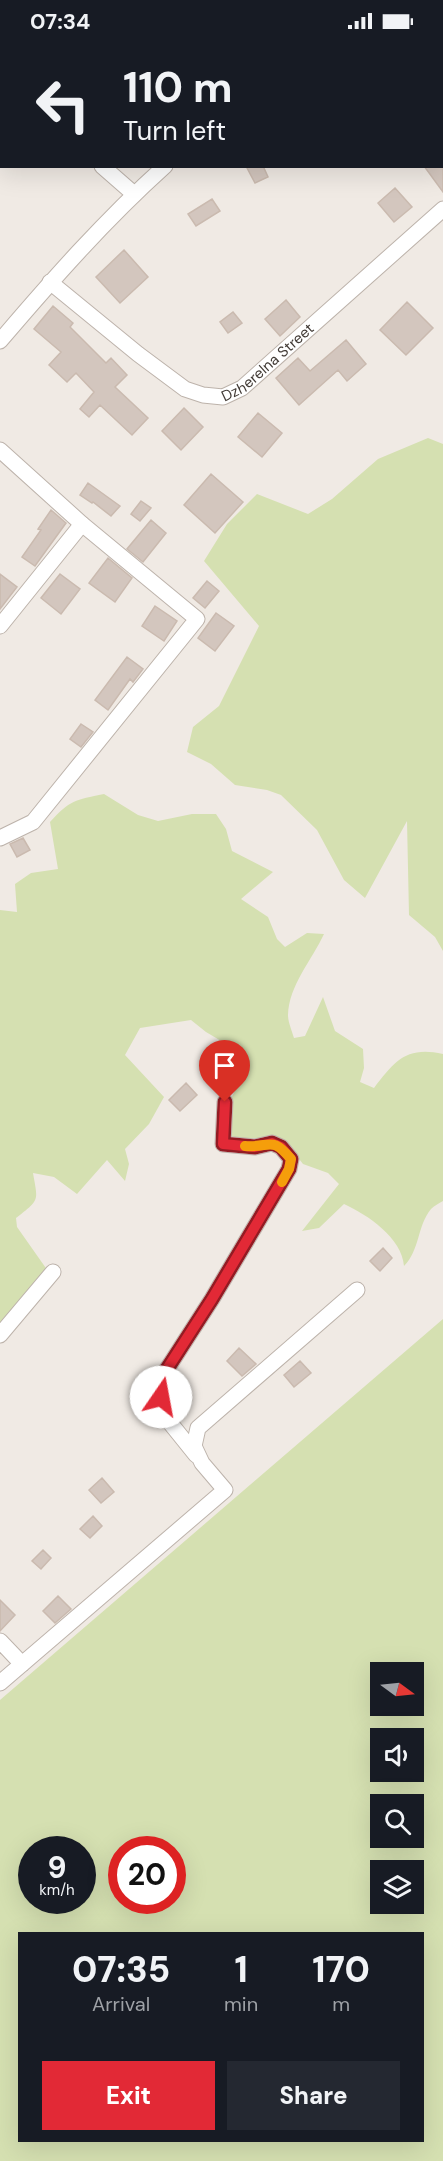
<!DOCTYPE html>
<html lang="en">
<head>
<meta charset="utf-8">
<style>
  :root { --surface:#171b24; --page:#242831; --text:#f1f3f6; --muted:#9ea1a6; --accent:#e22936 }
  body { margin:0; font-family:"DM Sans",sans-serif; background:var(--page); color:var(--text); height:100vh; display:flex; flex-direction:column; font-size:22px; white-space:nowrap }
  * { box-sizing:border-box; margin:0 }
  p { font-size:20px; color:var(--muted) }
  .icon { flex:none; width:33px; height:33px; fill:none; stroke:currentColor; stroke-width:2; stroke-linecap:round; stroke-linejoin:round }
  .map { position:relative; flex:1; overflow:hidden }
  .side { position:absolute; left:18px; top:1890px; width:406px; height:210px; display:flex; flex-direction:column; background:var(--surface); border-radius:0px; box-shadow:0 6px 24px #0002 }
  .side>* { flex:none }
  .banner { position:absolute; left:0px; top:0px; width:444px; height:126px; box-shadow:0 6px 24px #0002; background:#171b24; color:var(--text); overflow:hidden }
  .needle { width:39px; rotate:105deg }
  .buttons { position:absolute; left:370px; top:1620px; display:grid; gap:12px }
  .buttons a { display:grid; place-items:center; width:54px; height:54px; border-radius:0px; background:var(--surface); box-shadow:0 6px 24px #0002; font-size:30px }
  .speed { position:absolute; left:18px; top:1794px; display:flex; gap:12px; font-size:30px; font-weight:700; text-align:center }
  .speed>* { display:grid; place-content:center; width:78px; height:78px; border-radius:50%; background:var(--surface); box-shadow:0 6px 24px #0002; line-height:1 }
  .speed small { font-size:15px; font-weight:400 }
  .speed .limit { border:9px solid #d22; background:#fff; color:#111 }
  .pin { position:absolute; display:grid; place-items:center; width:51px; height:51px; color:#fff; margin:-62px -26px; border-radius:50% 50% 50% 0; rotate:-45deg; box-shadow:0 0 6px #0007 }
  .pin .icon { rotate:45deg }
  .me { position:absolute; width:66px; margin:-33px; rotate:12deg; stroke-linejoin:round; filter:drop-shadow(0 0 4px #0008) }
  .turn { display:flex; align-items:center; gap:21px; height:126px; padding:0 24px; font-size:27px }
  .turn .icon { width:78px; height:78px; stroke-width:2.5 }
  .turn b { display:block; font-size:42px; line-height:51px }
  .eta { display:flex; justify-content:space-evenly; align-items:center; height:102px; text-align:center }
  .eta b { font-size:36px; font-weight:800; line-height:42px }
  .primary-button { display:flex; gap:12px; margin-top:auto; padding:12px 24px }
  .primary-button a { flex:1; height:69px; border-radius:0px; background:var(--accent); color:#fff; font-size:24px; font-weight:800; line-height:69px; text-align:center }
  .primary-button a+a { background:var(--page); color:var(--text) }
  .status { display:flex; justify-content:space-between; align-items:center; height:42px; padding:0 30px; background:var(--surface); direction:ltr }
  .status svg { height:16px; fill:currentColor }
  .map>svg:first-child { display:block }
  .green { fill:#d5e0b1; fill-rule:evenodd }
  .building { fill:#d3c6be; stroke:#cabaaf; stroke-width:1.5 }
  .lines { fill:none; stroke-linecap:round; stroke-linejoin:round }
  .minor-casing { stroke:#bdb3ab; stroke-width:17 }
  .minor { stroke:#fff; stroke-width:15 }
  .route-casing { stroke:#931b23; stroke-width:15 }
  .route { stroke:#e22936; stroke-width:10 }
  .slow { stroke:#f59e0b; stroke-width:10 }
  .labels { text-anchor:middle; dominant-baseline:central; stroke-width:4.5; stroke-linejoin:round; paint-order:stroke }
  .street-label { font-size:15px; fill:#413a35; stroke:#fff }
</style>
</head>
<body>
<div class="status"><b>07:34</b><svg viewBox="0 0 49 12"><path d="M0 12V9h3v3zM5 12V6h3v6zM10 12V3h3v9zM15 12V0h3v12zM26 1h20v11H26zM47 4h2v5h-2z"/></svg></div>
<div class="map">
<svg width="443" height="2119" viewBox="0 0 443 2119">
  <rect width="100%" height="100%" fill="#f0eae4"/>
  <!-- green -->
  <path class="green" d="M428 396 443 402V909L435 895 409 873 407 779 365 856 344 838 317 788 281 753 267 748 235 743 211 722 187 710 193 685 219 664 259 584 204 519 227 482 257 452 308 472 332 457 378 417Z
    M104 752 138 773 158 779 192 772H216L226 787 232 809 273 830 241 857 268 875 277 897 285 905 307 891 324 892C312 918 289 943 288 973 288 980 292 989 294 996L305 994 323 955 335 989 363 1007 364 1026 360 1040 374 1046C395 1019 406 1004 443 1012V1159C439 1161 434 1164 431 1167 417 1184 420 1208 404 1224 402 1196 368 1173 344 1162L319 1186 302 1189 339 1142 328 1131 303 1122 288 1103 262 1096H242L228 1094 230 1059 242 1034V1021L233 1006 206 990 191 978 140 986 125 1013 164 1055 149 1082 125 1107 129 1122 125 1139 107 1118 77 1152 54 1135 33 1131C38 1160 40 1157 16 1176L17 1185 55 1239 41 1254 0 1286V868L17 870 15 842 31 831 58 827 50 780C70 758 75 758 104 752Z
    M443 1277V2119H0V1658ZM381 1630H414V1664H381ZM381 1696H414V1730H381ZM381 1762H414V1796H381ZM32 1808H82V1858H32ZM122 1808H172V1858H122ZM381 1828H414V1862H381ZM20 1892H423V2098H20Z"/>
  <!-- building -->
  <path class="building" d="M246 124H263L268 135 255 141Z
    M424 124H443V150Z
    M395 146 412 165 394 180 378 161Z
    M212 157 220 169 196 184 188 172Z
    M124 208 148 235 120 261 96 235Z
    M286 258 300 275 280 294 265 277Z
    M407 260 433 286 406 313 380 288Z
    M53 264 73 281 70 285 106 321 111 316 127 333 115 345 148 376 132 393 100 363 89 375 80 367 94 350 76 331 67 340 49 323 61 310 34 287Z
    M233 270 242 281 228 291 220 280Z
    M346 298 366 322 347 339 338 328 299 363 276 336 298 316 310 329Z
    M184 366 203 385 181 408 162 389Z
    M258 371 282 391 262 415 238 395Z
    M211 432 243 460 215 491 184 463Z
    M88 441 120 464 111 474 93 460 92 461 80 453Z
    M141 459 151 466 140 479 131 472Z
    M51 468 66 481 35 524 22 515 41 488 38 487Z
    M151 478 166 491 143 520 127 507Z
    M108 516 132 536 115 560 89 541Z
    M0 532 17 545 0 567Z
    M60 532 80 547 61 572 41 556Z
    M207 539 219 549 205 566 193 556Z
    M155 564 177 579 164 599 142 584Z
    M216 571 234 584 215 609 198 596Z
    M127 615 143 627 133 640 130 637 108 668 95 658Z
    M81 682 93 690 81 705 70 697Z
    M23 796 30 808 17 815 10 802Z
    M186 1041 197 1053 180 1069 169 1058Z
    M383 1206 392 1216 380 1229 370 1219Z
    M239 1306 256 1322 242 1334 227 1319Z
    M300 1319 311 1331 294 1345 284 1333Z
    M102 1436 114 1450 101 1461 89 1448Z
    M93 1474 102 1484 90 1496 80 1487Z
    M43 1508 51 1516 41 1527 32 1519Z
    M58 1554 71 1567 55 1581 43 1569Z
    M0 1558 15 1573 0 1589Z"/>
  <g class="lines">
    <!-- minor casing -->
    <g class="minor-casing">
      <g id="minor">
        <path d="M305 2 306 0"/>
        <path d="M0 35 2 36"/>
        <path d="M102 124 134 152"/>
        <path id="s1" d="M50 240 138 312 185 347 203 353 223 355 242 346 443 167"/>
        <path d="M0 299C52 238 105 178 165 124"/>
        <path d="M0 408 82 482 197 577 33 780 0 796"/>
        <path d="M0 584 82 482"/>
        <path d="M0 1293 53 1230"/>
        <path d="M196 1413 167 1377 161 1355 167 1327 212 1257 289 1127 291 1117 281 1105 272 1101 255 1105 223 1102 225 1060"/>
        <path d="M0 1599 22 1622"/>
        <path d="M0 1641 225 1448 202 1421 194 1404 198 1386 357 1248"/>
      </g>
    </g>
    <!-- minor -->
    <use href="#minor" class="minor"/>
  </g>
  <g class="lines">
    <!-- route casing -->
    <g class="route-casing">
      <path id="route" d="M161 1355 167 1327 212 1257 289 1127 291 1117 281 1105 272 1101 255 1105 223 1102 225 1060"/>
    </g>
    <!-- route -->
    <use href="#route" class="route"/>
    <!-- slow -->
    <path class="slow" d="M245 1104C271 1106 271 1093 291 1117L289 1127 282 1140"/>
  </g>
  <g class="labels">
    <!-- street labels -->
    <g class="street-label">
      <text stroke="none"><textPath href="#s1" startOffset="268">Dzherelna Street</textPath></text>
    </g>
  </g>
</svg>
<div class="buttons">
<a><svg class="needle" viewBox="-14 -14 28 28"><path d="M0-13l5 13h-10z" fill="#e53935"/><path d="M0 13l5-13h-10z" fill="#9ea1a6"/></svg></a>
<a><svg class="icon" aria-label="sound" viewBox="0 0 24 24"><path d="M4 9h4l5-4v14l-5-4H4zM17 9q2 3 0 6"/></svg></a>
<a><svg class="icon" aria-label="search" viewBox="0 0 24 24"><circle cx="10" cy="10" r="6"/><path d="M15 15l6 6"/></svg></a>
<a><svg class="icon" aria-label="layers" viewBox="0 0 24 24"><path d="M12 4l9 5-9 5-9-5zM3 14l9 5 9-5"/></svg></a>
</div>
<div class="speed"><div>9<small>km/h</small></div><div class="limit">20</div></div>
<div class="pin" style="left:225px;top:1060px;background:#d93025"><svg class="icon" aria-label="arrive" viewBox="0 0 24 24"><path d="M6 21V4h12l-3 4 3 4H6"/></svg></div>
<svg class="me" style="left:161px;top:1355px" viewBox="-20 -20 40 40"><circle r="19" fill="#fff"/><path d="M0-13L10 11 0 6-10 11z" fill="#e22936"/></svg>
<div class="banner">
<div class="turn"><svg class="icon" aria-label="left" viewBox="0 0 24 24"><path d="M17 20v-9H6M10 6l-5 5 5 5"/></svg><div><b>110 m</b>Turn left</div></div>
</div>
<section class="side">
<div class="eta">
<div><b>07:35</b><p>Arrival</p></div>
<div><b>1</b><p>min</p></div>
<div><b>170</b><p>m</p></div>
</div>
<div class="primary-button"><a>Exit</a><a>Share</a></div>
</section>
</div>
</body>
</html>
